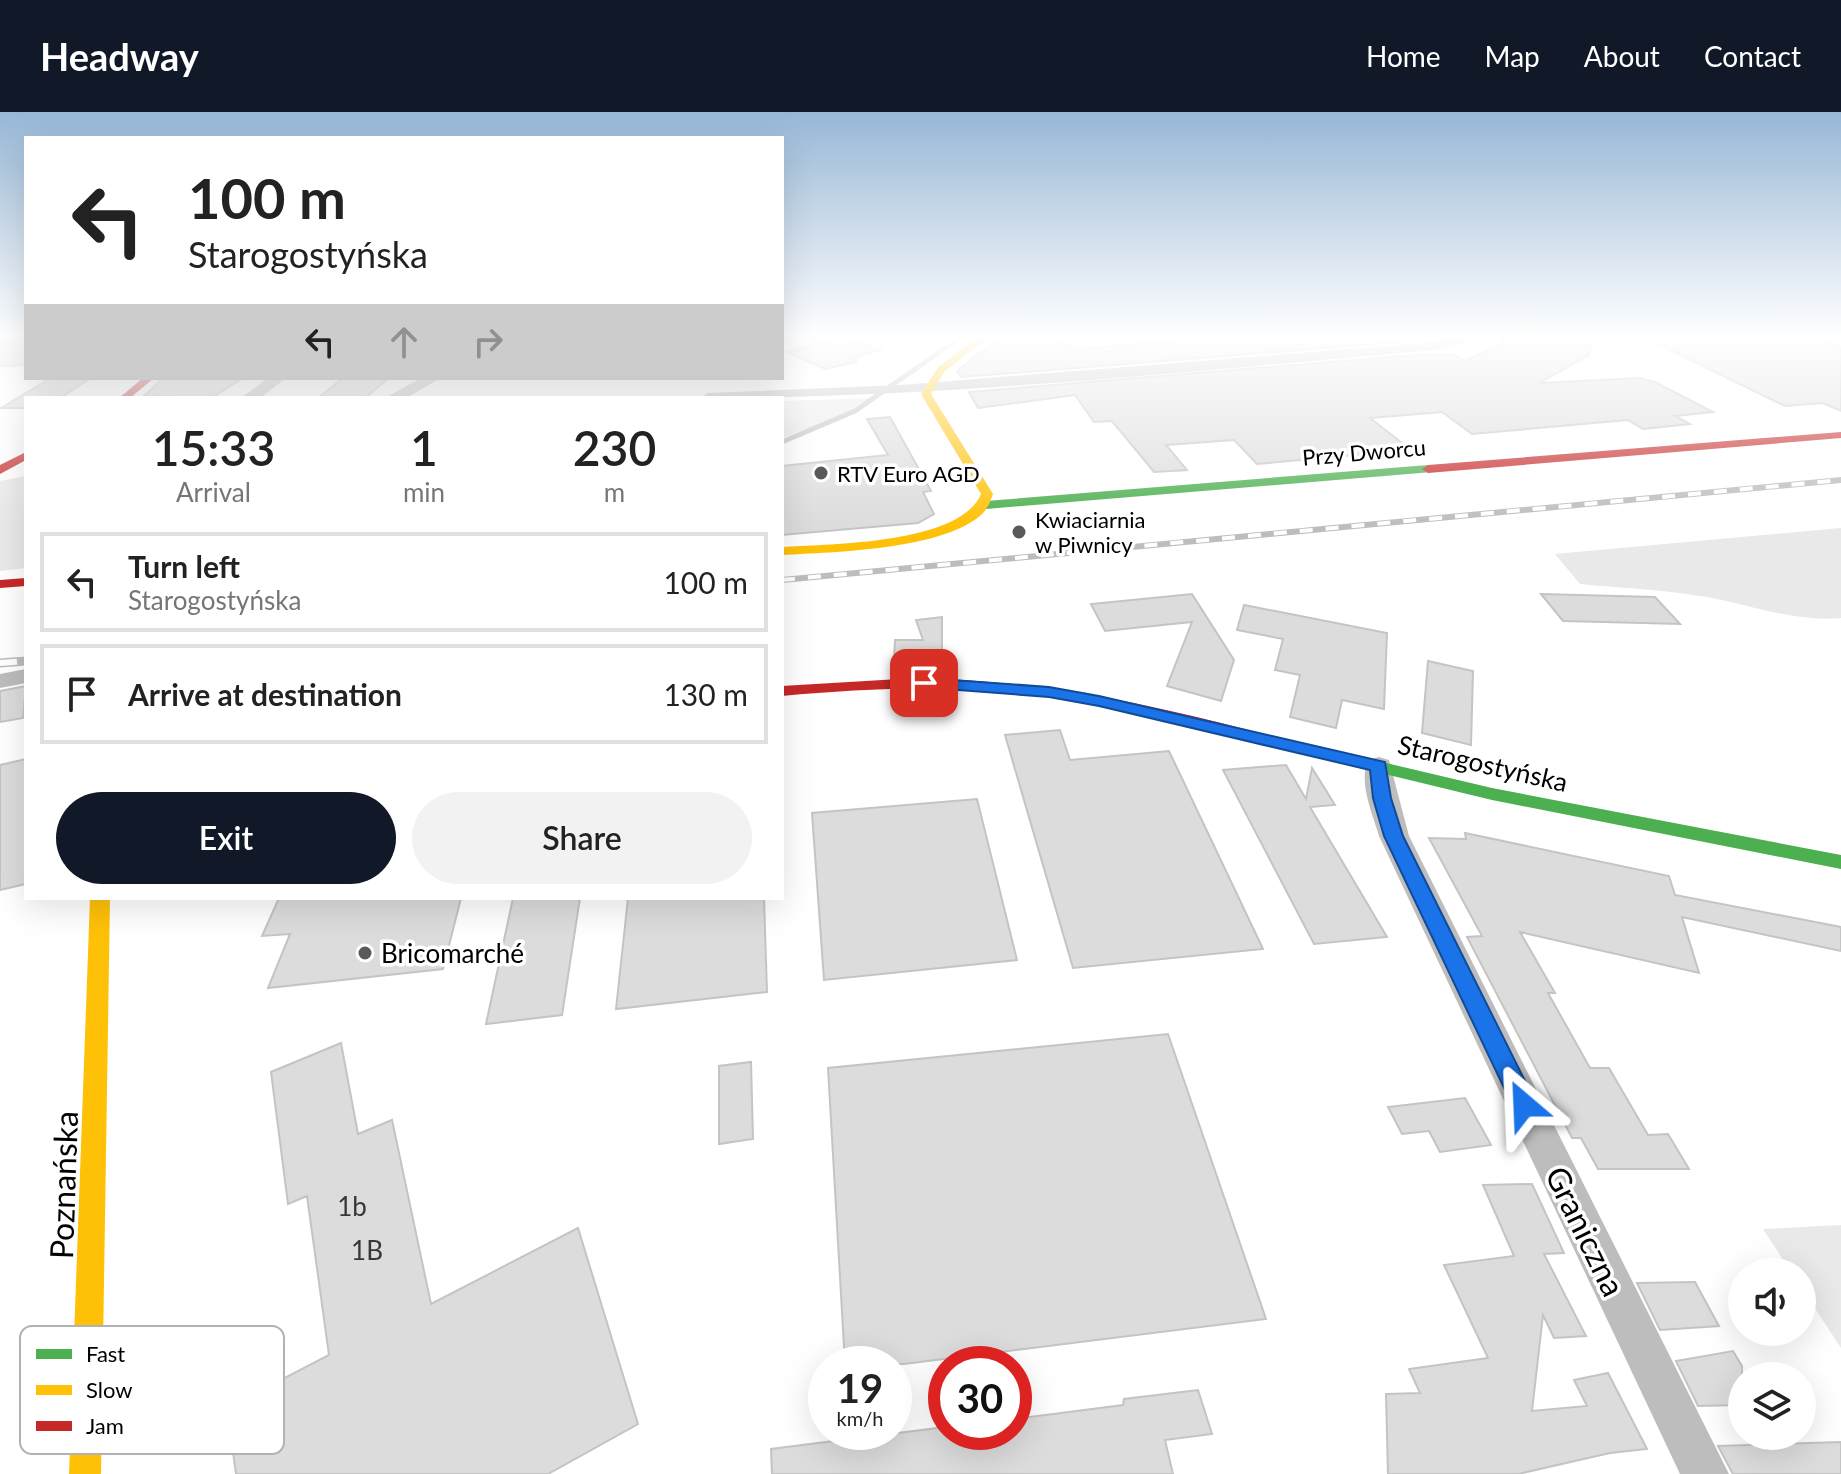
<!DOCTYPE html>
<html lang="en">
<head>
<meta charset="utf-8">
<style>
  :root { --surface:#fff; --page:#f2f2f2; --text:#222; --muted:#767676; --line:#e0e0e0; --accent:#111827 }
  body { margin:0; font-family:Lato,sans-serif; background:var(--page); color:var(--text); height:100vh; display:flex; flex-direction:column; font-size:30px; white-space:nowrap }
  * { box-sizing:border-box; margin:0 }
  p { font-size:26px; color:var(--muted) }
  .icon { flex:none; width:44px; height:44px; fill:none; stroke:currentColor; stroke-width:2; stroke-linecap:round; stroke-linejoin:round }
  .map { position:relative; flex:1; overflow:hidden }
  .details { position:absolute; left:24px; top:284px; width:760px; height:504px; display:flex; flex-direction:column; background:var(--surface); border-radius:0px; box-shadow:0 8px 32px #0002 }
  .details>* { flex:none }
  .banner { position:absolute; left:24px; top:24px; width:760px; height:244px; border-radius:0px; box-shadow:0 8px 32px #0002; background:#fff; color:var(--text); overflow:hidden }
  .buttons { position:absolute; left:1728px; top:1146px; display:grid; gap:16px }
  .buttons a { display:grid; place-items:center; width:88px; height:88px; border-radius:50%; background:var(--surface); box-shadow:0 8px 32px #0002; font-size:40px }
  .speed { position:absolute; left:808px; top:1234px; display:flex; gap:16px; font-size:40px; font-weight:700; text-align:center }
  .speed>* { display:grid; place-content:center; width:104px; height:104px; border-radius:50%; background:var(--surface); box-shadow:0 8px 32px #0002; line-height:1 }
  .speed small { font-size:20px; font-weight:400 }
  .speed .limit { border:12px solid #d22; background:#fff; color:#111 }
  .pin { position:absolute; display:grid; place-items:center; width:68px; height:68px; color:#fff; margin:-34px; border-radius:16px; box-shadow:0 4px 12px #0006 }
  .me { position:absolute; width:88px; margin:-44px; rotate:334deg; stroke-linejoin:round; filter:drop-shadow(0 0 6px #0008) }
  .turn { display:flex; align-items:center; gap:28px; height:168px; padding:0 32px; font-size:36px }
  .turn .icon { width:104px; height:104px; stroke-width:2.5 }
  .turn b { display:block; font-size:56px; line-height:68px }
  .lanes { display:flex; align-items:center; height:76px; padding:0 32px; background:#0003; justify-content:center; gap:40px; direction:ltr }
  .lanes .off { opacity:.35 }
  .eta { display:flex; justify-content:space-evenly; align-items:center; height:136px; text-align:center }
  .eta b { font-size:48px; font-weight:600; line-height:56px }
  .primary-button { display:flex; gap:16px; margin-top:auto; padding:16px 32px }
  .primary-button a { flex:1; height:92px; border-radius:48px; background:var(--accent); color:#fff; font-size:32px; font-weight:600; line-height:92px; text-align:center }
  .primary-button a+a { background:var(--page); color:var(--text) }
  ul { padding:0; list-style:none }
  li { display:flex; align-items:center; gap:24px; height:100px; margin:0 16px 12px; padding:0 16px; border:4px solid var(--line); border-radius:0px }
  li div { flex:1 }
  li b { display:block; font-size:30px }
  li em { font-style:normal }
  header { display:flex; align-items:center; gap:48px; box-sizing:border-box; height:112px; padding:0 40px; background:var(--accent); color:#fff }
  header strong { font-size:38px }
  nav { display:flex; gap:44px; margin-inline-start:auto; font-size:28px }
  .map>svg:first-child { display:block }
  .green { fill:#e9e9e9 }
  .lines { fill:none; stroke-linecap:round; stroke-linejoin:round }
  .stream { stroke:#bbb; stroke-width:5 }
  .building { fill:#dcdcdc; stroke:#c4c4c4; stroke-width:2 }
  .street { fill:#bdbdbd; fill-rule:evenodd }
  .fast { fill:#4caf50; fill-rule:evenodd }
  .slow { fill:#ffc107; fill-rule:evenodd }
  .jam { fill:#c62828; fill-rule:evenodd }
  .rail-far1-casing { stroke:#bdbdbd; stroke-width:6 }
  .rail-casing { stroke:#bdbdbd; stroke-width:9 }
  .rail-far1 { stroke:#fff; stroke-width:4; stroke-dasharray:13; stroke-linecap:butt }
  .rail { stroke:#fff; stroke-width:6; stroke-dasharray:17; stroke-linecap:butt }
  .route { fill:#1a73e8; stroke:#114b97; stroke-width:2 }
  .poi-dot { fill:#595959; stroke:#fff; stroke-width:3 }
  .labels { text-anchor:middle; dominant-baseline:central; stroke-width:7; stroke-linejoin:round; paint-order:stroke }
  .far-street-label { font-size:22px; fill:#000; stroke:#fff }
  .far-poi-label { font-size:22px; fill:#000; stroke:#fff; text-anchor:start }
  .street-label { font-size:26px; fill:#000; stroke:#fff }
  .poi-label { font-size:26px; fill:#000; stroke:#fff; text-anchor:start }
  .near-number-label { font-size:26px; fill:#373737 }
  .near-street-label { font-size:32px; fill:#000; stroke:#fff }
  .key { fill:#fff; stroke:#b2b2b2; stroke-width:2 }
  .key-label { font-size:22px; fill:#000 }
</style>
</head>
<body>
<header>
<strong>Headway</strong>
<nav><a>Home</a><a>Map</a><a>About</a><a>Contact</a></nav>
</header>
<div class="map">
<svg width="1841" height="1362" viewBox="0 0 1841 1362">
  <rect width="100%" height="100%" fill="#fff"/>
  <!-- green -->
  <path class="green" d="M873 286 843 304 782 326V289Z
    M26 364V456L0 459V369Z
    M1841 416V506C1791 511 1742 489 1693 483 1656 477 1618 476 1580 472L1555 442Z
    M1841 1113V1236L1802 1177V1160H1791L1763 1117Z"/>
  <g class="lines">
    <!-- stream -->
    <path class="stream" d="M782 330 855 299 961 225"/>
  </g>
  <!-- building -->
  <path class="building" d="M841 225 881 238 856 245V250L825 257 787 240Z
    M1000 225H1049L1083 237 1206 225H1402V230L961 265 957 259Z
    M1503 225H1593L1589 243 1539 271 1640 266 1657 271 1713 300 1675 304 1690 312 1643 317 1628 308 1472 322 1442 300 1370 306 1411 338 1257 352 1234 328 1166 333 1187 358 1154 360 1112 309 1094 310 1075 283 978 296 969 280 1403 244 1453 242 1465 249 1502 231Z
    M1643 225H1818L1841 236V299L1823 291 1785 294Z
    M26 227V253L0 254V229Z
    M51 266H91L60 286H26V296H1Z
    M163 266H243L211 286 144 284Z
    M343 266H389L365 286H318Z
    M890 305 931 379 923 380 934 402 918 411 782 423V354L888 343 867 307Z
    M1192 482 1234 548 1221 589 1167 574 1192 510 1105 519 1091 492Z
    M1541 482 1655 485 1680 512 1563 509Z
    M1244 493 1387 521 1384 597 1342 588 1336 616 1290 605 1300 563 1275 558 1283 527 1237 518Z
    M942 505V559H934L930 548H894L895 528H923L916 508Z
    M1428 549 1473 559 1471 633 1422 621Z
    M26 574 23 606 0 610V579Z
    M1060 618 1070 648 1169 639 1263 837 1073 856 1005 623Z
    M26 647V772L0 778V653Z
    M1286 653 1306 687 1312 656 1335 693 1310 695 1387 825 1314 832 1223 658Z
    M977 687 1017 848 824 868 812 701Z
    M1465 721 1669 764 1675 783 1841 815V839L1682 805 1699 861 1520 820 1555 881H1548L1590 956H1609L1648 1023 1668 1022 1689 1057H1598L1581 1026H1572L1467 825 1482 824 1429 726 1466 727Z
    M279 786H461L443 857 268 876 290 822 262 824Z
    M513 786H580L562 903 486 912Z
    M628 786H764L767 880 616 897Z
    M1168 922 1266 1207 904 1252H845L828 956Z
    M341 931 358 1022 392 1008 431 1192 578 1116 638 1312 548 1362H236L227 1296 329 1243 307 1084 288 1092 271 960Z
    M751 950 753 1027 719 1032V954Z
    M1465 986 1491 1033 1440 1040 1429 1019 1402 1022 1388 995Z
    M1532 1072 1564 1141 1544 1142 1586 1224 1554 1226 1543 1203 1532 1299 1587 1294 1574 1268 1608 1261 1647 1337 1610 1341 1518 1362H1388L1386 1282 1420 1281 1409 1257 1488 1246 1444 1153 1514 1144 1483 1073Z
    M1695 1170 1719 1214 1660 1218 1637 1171Z
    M1733 1239 1742 1254V1293L1698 1294 1676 1249Z
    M1198 1278 1212 1322 1165 1328 1173 1362H772L771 1337 946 1315V1320H1014V1307L1123 1293 1124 1287Z
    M1841 1330V1362H1733L1718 1334Z"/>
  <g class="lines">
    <!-- street -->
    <path class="street" d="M1458 225H1485L1435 238C1190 259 943 286 700 286L708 281 901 273 1435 230Z
      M268 266H286L260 286H241Z
      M421 266H441L406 286H385Z
      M26 557V571L0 576V562Z
      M1379 645 1389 648 1409 724 1729 1362H1680L1379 724C1373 703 1357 667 1369 648Z"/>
    <!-- fast -->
    <path class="fast" d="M1428 353 1432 354V360L986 397 980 393 986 389Z
      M1242 617 1492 676 1841 743V757L1492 688 1236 626 1234 622Z"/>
    <!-- slow -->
    <path class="slow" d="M978 225H989L945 259 931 282 993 382C990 390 987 398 981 403 941 438 834 440 782 443V435C831 432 960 432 981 382L921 282 938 255Z
      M90 786H110L101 1362H69Z"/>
    <!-- jam -->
    <path class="jam" d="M143 266H154L130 286H119Z
      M1841 320V326L1428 361 1422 357 1428 353Z
      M26 340V348L0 362V353Z
      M26 466V474L0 476V468Z
      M916 566C1030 568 1139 589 1248 618L1250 622 1242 627C1179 612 1115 594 1051 585 962 572 871 576 782 584V574Z"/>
    <!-- rail-far1 casing -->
    <g class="rail-far1-casing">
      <path id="rail-far1" d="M782 468 1841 368"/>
    </g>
    <!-- rail casing -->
    <g class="rail-casing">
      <path id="rail" d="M0 551 26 549"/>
    </g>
    <!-- rail-far1 -->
    <use href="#rail-far1" class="rail-far1"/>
    <!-- rail -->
    <use href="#rail" class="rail"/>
  </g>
  <!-- sky -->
  <linearGradient id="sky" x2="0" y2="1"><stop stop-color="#96b7d6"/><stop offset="0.54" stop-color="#fff"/><stop offset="1" stop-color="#fff" stop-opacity="0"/></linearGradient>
  <rect width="1841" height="415" fill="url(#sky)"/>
  <!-- route -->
  <path class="route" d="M924 566 1049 575 1099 584 1385 650 1391 686 1403 724 1533 985 1536 993 1533 1001 1524 1004 1516 1001 1384 724 1373 686 1370 658 1099 594 1049 585 919 575 916 571Z"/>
  <!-- markers -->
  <g class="poi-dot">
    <circle cx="821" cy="361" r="8"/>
    <circle cx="1019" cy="420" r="8"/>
    <circle cx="365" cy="841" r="8"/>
  </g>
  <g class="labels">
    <!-- far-street labels -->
    <g class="far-street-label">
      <text transform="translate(1364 340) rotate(-5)">Przy Dworcu</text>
    </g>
    <!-- far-poi labels -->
    <g class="far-poi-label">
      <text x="837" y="361">RTV Euro AGD</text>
      <text x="1035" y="407">Kwiaciarnia<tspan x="1035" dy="25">w Piwnicy</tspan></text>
    </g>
    <!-- street labels -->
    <g class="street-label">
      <text transform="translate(1483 651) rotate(13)">Starogostyńska</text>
    </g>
    <!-- poi labels -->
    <g class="poi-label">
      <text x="381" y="841">Bricomarché</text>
    </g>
    <!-- near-number labels -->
    <g class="near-number-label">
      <text x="352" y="1094">1b</text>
      <text x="367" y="1138">1B</text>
    </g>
    <!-- near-street labels -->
    <g class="near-street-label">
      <text transform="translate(63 1073) rotate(-88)">Poznańska</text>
      <text transform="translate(1586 1119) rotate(64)">Graniczna</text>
    </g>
  </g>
  <!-- legend -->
  <rect x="20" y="1214" width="264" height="128" rx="12" class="key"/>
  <rect x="36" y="1237" width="36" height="10" fill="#4caf50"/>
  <rect x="36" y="1273" width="36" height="10" fill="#ffc107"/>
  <rect x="36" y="1309" width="36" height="10" fill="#c62828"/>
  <g class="key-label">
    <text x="86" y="1250">Fast</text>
    <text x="86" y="1286">Slow</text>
    <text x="86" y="1322">Jam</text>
  </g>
</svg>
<div class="buttons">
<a><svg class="icon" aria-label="sound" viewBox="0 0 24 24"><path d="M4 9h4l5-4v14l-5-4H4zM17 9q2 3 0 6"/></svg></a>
<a><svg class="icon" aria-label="layers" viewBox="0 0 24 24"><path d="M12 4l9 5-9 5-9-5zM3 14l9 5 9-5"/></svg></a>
</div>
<div class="speed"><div>19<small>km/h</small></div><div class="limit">30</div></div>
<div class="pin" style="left:924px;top:571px;background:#d93025"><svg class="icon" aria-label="arrive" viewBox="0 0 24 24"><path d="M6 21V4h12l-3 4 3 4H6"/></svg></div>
<svg class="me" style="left:1524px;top:993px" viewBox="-20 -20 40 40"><path d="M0-17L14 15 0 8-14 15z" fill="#1a73e8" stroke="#fff" stroke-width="4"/></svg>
<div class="banner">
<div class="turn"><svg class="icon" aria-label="left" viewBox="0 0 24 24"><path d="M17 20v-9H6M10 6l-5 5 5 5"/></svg><div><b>100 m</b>Starogostyńska</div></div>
<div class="lanes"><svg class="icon" aria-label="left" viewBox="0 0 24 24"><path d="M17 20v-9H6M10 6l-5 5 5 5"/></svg><svg class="icon off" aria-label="ahead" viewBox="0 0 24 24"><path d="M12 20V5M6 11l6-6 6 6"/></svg><svg class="icon off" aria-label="right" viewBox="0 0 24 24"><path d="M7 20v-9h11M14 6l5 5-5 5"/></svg></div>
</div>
<section class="details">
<div class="eta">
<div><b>15:33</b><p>Arrival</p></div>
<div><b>1</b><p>min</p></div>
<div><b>230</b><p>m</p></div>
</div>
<ul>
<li><svg class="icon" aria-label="left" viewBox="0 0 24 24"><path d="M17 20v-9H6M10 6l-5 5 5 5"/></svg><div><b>Turn left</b><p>Starogostyńska</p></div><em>100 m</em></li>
<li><svg class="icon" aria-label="arrive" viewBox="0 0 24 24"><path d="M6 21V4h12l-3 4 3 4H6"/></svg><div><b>Arrive at destination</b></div><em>130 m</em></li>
</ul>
<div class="primary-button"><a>Exit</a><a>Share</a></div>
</section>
</div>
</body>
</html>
